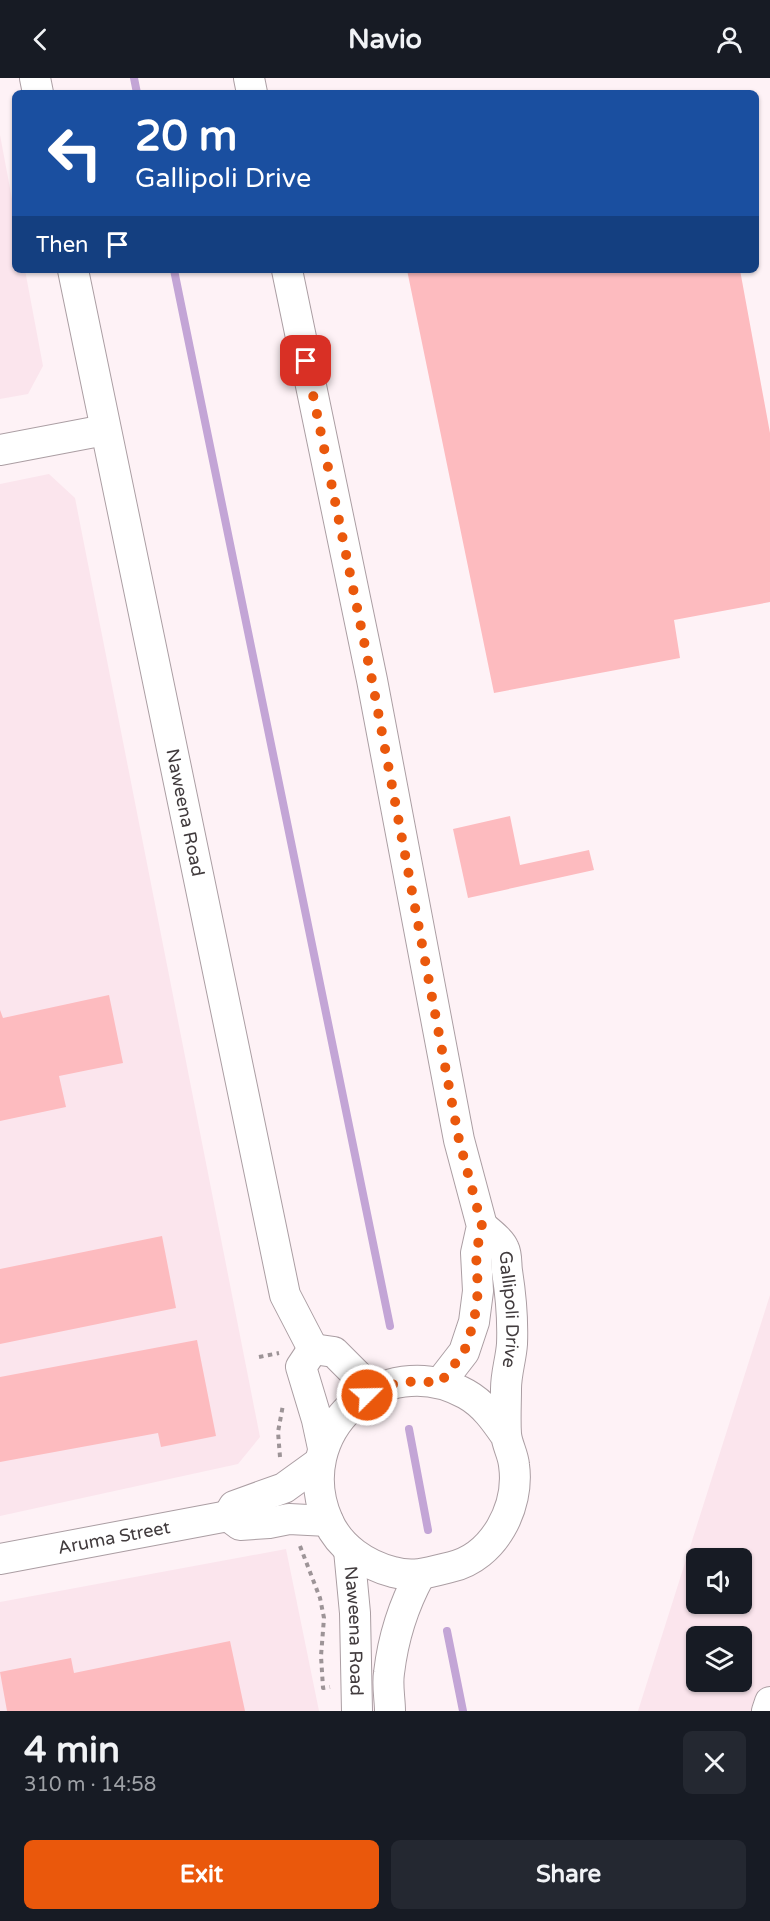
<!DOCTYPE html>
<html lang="en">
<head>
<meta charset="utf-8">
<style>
  :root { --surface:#171b24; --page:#242831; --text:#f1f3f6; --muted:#9ea1a6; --accent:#ea580c }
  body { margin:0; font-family:"Varela Round",sans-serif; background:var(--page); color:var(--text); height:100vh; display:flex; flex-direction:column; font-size:22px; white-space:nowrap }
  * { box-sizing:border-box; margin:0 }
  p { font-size:20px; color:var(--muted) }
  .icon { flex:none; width:33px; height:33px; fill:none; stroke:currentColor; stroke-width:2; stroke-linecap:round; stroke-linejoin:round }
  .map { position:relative; height:1633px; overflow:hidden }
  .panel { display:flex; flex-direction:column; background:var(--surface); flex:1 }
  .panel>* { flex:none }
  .top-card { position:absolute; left:12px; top:12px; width:747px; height:183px; border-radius:9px; box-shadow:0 2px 4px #0004; background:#1a4fa0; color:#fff; overflow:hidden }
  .controls { position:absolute; left:686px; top:1470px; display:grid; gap:12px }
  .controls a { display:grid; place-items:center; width:66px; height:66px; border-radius:9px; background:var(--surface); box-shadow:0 2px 4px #0004; font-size:30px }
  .pin { position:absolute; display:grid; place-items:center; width:51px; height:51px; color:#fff; margin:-26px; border-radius:12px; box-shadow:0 3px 9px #0006 }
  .me { position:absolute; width:66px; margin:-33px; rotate:67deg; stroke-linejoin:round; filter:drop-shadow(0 0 4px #0008) }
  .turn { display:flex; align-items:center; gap:21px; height:126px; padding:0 24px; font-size:27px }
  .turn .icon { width:78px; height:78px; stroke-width:2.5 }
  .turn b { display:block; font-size:42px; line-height:51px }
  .then { display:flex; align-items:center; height:57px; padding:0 24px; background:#0003; gap:12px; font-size:22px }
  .round { display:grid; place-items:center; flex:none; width:63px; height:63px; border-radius:9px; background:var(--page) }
  .summary { display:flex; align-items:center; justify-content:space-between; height:102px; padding:0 24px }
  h1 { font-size:36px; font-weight:700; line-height:45px }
  .primary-button { display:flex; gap:12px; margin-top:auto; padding:12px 24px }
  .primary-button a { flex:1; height:69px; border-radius:9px; background:var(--accent); color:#fff; font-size:24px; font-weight:700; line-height:69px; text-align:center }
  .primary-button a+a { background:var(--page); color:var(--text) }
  header { display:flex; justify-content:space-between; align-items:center; height:78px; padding:0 24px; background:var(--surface); font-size:27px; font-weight:700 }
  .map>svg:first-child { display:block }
  .built { fill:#fbe5ed; fill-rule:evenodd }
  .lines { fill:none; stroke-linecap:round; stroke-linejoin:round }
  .stream { stroke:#c3a5d6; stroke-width:8 }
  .building { fill:#fdbbbf }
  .minor-casing { stroke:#ab9ea3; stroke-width:32 }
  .path { stroke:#9d9497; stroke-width:4; stroke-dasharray:4.5 4.5; stroke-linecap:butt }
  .minor { stroke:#fff; stroke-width:30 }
  .route { stroke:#ea580c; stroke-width:10; stroke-dasharray:0 18 }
  .labels { text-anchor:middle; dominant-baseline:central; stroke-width:5; stroke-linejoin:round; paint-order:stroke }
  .street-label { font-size:18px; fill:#413b3d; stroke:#fef2f6 }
</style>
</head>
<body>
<header><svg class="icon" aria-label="back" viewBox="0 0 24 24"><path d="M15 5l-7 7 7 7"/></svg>Navio<svg class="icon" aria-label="person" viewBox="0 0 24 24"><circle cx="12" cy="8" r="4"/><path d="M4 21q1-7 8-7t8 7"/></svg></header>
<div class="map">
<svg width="770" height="1633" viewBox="0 0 770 1633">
  <rect width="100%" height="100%" fill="#fef2f6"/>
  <!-- built -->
  <path class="built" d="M0 57 15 137V192H25L43 288 28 316 0 321Z
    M49 396 75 420 260 1359 238 1386 0 1438V406Z
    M770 1217V1633H638ZM696 1480H741V1526H696ZM696 1558H741V1604H696Z
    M286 1471 319 1633H0V1524Z"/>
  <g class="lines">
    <!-- stream -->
    <path class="stream" d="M134 0 137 15
      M174 192 390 1248
      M409 1351 428 1452
      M447 1553 463 1633"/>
  </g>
  <!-- building -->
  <path class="building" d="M407 192H740L770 355V524L674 542 680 580 494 615Z
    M510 738 520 787 589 772 594 792 468 820 453 751Z
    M109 917 123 985 59 998 66 1029 0 1043V932L3 940Z
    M162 1158 176 1230 0 1266V1191Z
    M197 1262 216 1358 161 1369 158 1355 0 1384V1299Z
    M230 1563 245 1633H7L0 1594 71 1580 74 1595Z"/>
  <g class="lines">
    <!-- minor casing -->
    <g class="minor-casing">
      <g id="minor">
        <path d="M35 0 38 15"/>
        <path d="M249 0 252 15"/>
        <path id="s1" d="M73 192 285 1217 313 1271"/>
        <path d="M287 192 372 602 459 1062 482 1148 476 1175 478 1213 474 1244 464 1274 440 1305"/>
        <path d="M0 372 105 352"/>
        <path id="s2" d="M482 1148C489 1154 501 1163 504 1171 507 1177 506 1187 507 1193 511 1218 513 1241 512 1266 511 1281 506 1295 506 1311 506 1326 505 1341 506 1356 507 1367 513 1376 514 1387 520 1429 494 1479 451 1489 431 1494 414 1500 393 1494 366 1487 340 1470 328 1443 289 1355 382 1269 466 1316 484 1326 495 1342 506 1358"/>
        <path d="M313 1271 301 1289 317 1342 323 1370"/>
        <path d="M313 1271 334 1274 364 1304 379 1310"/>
        <path d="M228 1438 234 1428 284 1410 320 1384"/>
        <path id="s3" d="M349 1472 355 1535 357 1633"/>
        <path id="s4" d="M0 1481 228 1438 240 1447 269 1445 289 1441 328 1443"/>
        <path d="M390 1633C390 1621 387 1608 389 1595 393 1561 403 1528 420 1497"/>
        <path d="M767 1633 770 1624"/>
      </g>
    </g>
    <!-- path -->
    <path class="path" d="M259 1279 279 1275
      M280 1379 278 1354 283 1327
      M300 1468 320 1520 324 1540 321 1578 323 1610 330 1609"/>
    <!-- minor -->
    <use href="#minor" class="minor"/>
  </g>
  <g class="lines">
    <!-- route -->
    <path class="route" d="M306 283 372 602 459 1062 482 1148 476 1175 478 1213 474 1244 464 1274 440 1305C413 1302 391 1303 367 1317"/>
  </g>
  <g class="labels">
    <!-- street labels -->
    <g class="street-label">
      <text stroke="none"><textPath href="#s1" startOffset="554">Naweena Road</textPath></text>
      <text stroke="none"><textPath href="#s2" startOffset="93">Gallipoli Drive</textPath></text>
      <text stroke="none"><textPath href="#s4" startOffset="116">Aruma Street</textPath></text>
      <text stroke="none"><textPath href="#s3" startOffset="81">Naweena Road</textPath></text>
    </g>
  </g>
</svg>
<div class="controls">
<a><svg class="icon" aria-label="sound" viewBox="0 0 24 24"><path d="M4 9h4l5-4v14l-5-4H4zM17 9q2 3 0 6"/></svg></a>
<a><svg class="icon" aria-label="layers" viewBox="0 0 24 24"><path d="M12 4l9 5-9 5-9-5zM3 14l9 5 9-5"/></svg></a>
</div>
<div class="pin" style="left:306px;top:283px;background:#d93025"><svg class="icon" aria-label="arrive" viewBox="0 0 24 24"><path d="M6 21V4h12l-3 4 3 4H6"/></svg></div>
<svg class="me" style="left:367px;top:1317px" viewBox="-20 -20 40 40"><circle r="17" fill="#ea580c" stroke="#fff" stroke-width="3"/><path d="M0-11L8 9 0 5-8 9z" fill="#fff"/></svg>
<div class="top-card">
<div class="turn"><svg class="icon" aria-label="left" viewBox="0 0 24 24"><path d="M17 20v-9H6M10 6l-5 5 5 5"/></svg><div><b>20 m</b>Gallipoli Drive</div></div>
<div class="then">Then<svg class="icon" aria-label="arrive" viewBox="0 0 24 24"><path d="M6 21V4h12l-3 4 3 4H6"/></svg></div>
</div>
</div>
<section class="panel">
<div class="summary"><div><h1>4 min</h1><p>310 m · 14:58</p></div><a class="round"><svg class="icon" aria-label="close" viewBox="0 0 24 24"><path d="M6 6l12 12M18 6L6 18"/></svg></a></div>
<div class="primary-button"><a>Exit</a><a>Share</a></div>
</section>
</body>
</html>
